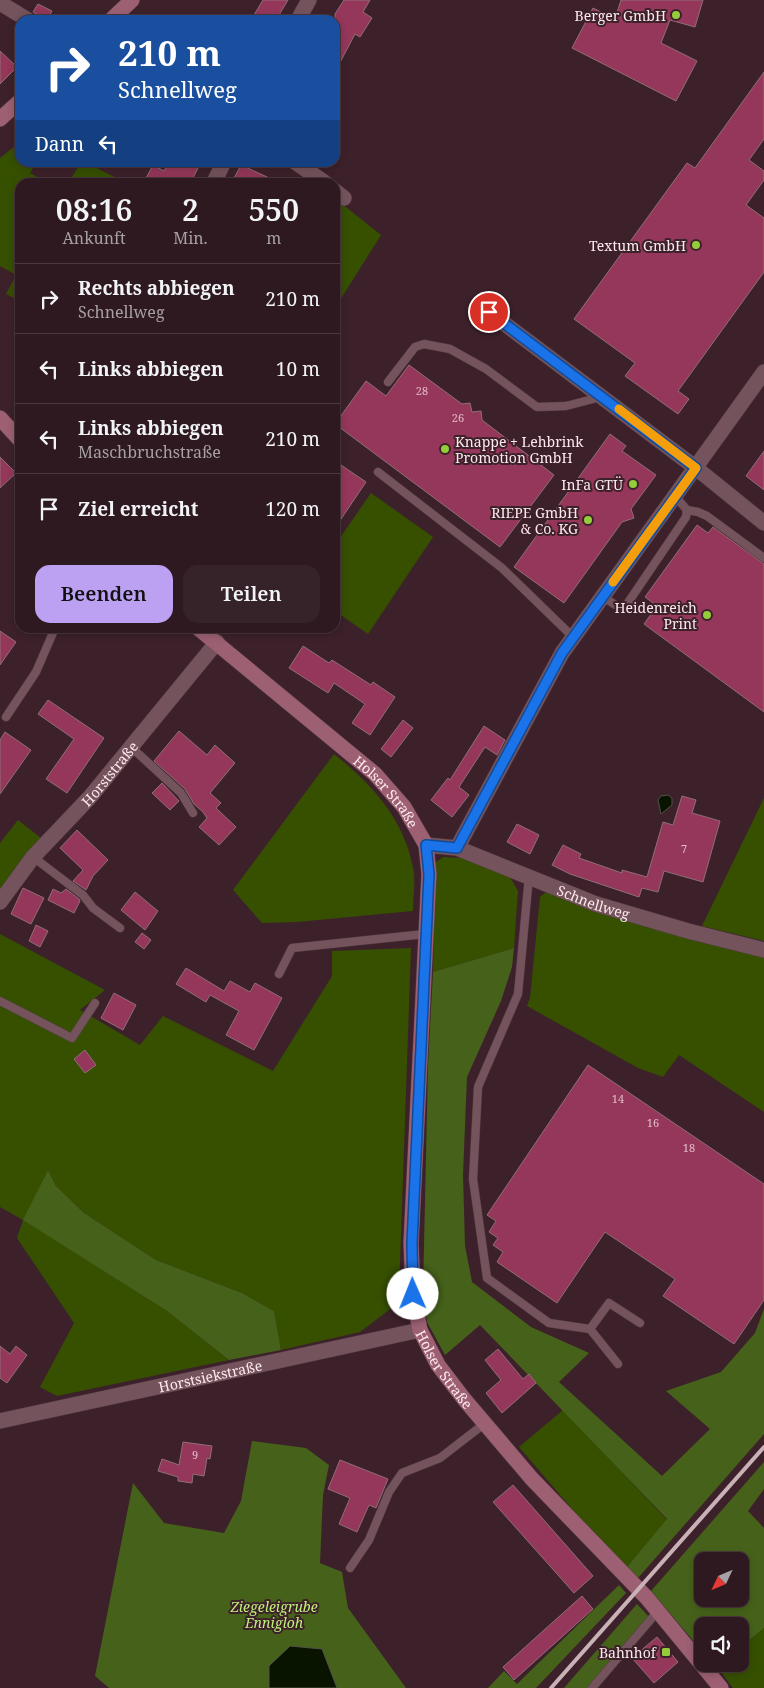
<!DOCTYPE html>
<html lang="de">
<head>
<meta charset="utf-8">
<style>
  :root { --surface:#2e1920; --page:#362229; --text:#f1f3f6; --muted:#a7a0a5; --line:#49383e; --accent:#bca0f2 }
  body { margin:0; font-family:"Noto Serif",serif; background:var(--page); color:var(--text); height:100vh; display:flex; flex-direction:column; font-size:19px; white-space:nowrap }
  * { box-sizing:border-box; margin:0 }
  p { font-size:16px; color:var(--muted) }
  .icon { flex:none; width:28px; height:28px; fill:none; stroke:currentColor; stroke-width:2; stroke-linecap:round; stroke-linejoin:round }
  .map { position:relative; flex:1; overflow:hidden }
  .panel { position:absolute; left:15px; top:178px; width:325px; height:455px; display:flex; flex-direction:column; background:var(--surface); border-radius:15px; box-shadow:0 2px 8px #0003,0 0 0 1px var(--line) }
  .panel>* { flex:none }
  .guide { position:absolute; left:15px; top:15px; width:325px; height:152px; border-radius:15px; box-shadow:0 2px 8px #0003,0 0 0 1px var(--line); background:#1a4fa0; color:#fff; overflow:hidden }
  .needle { width:32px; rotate:226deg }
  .controls { position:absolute; left:694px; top:1552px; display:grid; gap:10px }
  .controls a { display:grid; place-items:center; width:55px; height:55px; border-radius:10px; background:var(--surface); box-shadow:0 2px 8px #0003,0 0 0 1px var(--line); font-size:25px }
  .pin { position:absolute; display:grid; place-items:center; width:42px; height:42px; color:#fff; margin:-21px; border:2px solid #fff; border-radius:50%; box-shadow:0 1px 5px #0007 }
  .me { position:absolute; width:55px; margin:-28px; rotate:359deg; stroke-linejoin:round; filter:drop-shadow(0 0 4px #0008) }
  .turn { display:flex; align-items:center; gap:18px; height:105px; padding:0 20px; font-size:22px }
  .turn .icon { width:65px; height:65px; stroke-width:2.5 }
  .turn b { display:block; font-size:35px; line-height:42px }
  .then { display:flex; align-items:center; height:48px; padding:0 20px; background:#0003; gap:10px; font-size:19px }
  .eta { display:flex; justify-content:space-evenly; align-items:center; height:85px; text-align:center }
  .eta b { font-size:30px; font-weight:600; line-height:35px }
  .action { display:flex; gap:10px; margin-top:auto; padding:10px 20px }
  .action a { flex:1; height:58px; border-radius:15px; background:var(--accent); color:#111; font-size:20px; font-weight:600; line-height:58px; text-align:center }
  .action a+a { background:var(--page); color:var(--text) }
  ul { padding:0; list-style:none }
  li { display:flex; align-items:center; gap:15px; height:70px; padding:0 20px; border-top:1px solid var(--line) }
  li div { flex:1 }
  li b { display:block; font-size:19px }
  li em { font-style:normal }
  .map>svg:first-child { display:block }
  .green { fill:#365000 }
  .forest { fill:#46621a; fill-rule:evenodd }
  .water { fill:#081300; stroke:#525347 }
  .building { fill:#94375a; stroke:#906e77 }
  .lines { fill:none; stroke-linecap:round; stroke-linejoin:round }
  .lane-casing { stroke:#573f47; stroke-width:9 }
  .street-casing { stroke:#573f47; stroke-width:16 }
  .secondary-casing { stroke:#573f47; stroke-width:16 }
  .lane { stroke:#74535c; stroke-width:8 }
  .street { stroke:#74535c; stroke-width:15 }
  .secondary { stroke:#9d6073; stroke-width:15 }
  .rail { stroke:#c8b2b8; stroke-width:4 }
  .route-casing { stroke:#114b97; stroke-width:12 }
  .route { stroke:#1a73e8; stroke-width:9 }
  .slow { stroke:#f59e0b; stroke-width:9 }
  .poi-dot { fill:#95cc3a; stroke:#3d212a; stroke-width:2 }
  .labels { text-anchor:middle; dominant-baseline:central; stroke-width:4; stroke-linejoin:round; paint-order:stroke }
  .number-label { font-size:11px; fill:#e3bcc9 }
  .poi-label { font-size:14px; fill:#fde9ee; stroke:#3d212a; text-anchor:end }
  .street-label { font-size:14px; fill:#fde9ee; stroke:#3d212a }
  .park-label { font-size:14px; font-style:italic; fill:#bff279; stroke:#3d212a }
</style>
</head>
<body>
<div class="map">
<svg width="764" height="1688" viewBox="0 0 764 1688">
  <rect width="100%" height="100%" fill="#3d212a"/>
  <!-- green -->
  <path class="green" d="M20 142V162L36 163 30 173 47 182H20V301L6 294 16 275 0 266V158Z
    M81 162 87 163 124 182H69Z
    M342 204 381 235 335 308V216Z
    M371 493 433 537 368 634 335 611V545Z
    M334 754C373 785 406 821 414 873 415 885 413 899 413 911L297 922 262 923 233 890Z
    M764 798V941L702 926Z
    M18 820 41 838 0 890V843Z
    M443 857 463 858 510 877 518 891 514 948 433 972 435 863Z
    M546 892C617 920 690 939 764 957V1112L679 1055 663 1077 638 1068 527 1006 530 998 540 897Z
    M0 934 105 990 80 1010 140 1045 163 1016 273 1071 332 976V951L411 948 399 1292 389 1310 360 1332 281 1350 274 1311 242 1293 156 1260 84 1213 56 1186 48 1170 24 1220 167 1311 229 1360 57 1396 40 1387 74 1323 17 1238 23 1220 0 1207Z
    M563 1410 667 1520 627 1567 597 1538 519 1447Z
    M764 1628V1688H733L717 1667 721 1664H740V1648Z"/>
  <!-- forest -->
  <path class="forest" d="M514 948 512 967 501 1001 467 1077 463 1174 465 1246 472 1282 531 1327 589 1353 559 1382 662 1476 710 1429 666 1391 721 1372 755 1333 764 1309V1434L638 1578 627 1567 667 1519 480 1325 445 1355 427 1322 423 1292 428 1065 433 972Z
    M48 1170 56 1186 84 1213 156 1260 242 1293 274 1311 281 1350 229 1360 167 1311 23 1220Z
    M252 1441 306 1448 329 1465 323 1495 320 1563 342 1572 348 1608 406 1688H337L322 1649 269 1666V1688H109L95 1676 133 1483 164 1523 224 1533 241 1501Z
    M764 1462V1489L748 1511 764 1528V1628L740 1648V1626H702V1651L651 1591ZM740 1561V1599H702V1561Z
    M619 1585 626 1593 536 1688H488L504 1671 517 1684Z
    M637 1604 650 1618 589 1688H564Z"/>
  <!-- water -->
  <path class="water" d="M668 795 672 798V805L661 814 658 800 661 796Z
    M290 1646 322 1649 337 1688H269V1666Z"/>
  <!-- building -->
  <path class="building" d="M263 0H288L276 20H251Z
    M344 0H370L363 12 372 18 360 37 355 34 335 72V14Z
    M621 0H703L695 27 670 20 661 43 697 61 676 101 572 48 593 8 615 19Z
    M38 4 52 11 47 20 33 12Z
    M0 51 17 67 0 84Z
    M764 72V139L749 160 764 171V180L746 205 764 218V272L678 391 689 399 678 414 625 376 635 363 574 319 687 163 695 168Z
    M169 162H201L191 182H144L153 165 164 171Z
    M241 165 278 182H232Z
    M409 365 462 404 470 403 472 412 481 411 482 420 554 475 500 547 335 424 366 381 386 396Z
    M610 434 626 446 622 451 656 475 631 509 634 518 622 522 564 603 514 567Z
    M764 451V490L746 476Z
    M0 457 16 473 0 488Z
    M335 461 366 482 335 528Z
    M697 525 708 533 713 527 764 564V712L644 624 657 606 645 597Z
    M0 631 16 642 0 665Z
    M303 646 329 663 332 660 371 685 373 682 395 697 370 735 352 723 365 704 334 683 328 693 289 668Z
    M48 700 104 738 67 793 46 779 74 739 38 714Z
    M403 720 413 728 391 757 381 749Z
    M484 726 505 740 497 755 485 747 459 787 469 795 452 817 431 800 448 778 450 780Z
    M179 731 207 755 215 745 235 763 210 793 221 803 216 808 236 827 219 845 199 827 207 818 203 812 194 804 185 789 154 761Z
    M5 732 31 750 0 794V740Z
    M162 783 179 801 170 810 152 793Z
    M682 796 696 800 692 813 720 821 703 882 664 871 658 892 642 888 639 897 570 874 552 865 563 845 581 854 579 858 622 873V870L647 877 663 822 673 825Z
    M517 824 539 835 530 854 507 842Z
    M77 830 108 860 93 876 86 890 73 881 83 870 60 848Z
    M23 888 44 898 31 924 11 914Z
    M53 889 61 893 66 889 79 899 80 901 74 913 48 900Z
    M135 892 158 911 145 930 121 910Z
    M36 925 48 931 40 947 29 941Z
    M142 933 151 940 144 949 135 942Z
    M186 968 224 991 230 981 250 992 255 983 282 998 254 1050 226 1035 239 1011 210 995 206 1002 176 984Z
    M114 993 136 1005 123 1030 101 1018Z
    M85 1050 96 1065 85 1073 74 1059Z
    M588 1065 764 1184V1300L734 1344 663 1296 675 1279 605 1232 557 1303 497 1262 503 1252 493 1245 498 1238 489 1232 496 1221 487 1215Z
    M0 1346 10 1354 16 1346 27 1355 7 1383 0 1378Z
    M498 1349 523 1379 529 1374 536 1383 502 1413 486 1393 501 1380 485 1360Z
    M183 1442 212 1446 210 1459 207 1458 204 1476 193 1474 192 1483 178 1481V1477L158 1471 162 1459 179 1465Z
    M340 1460 388 1479 376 1508 369 1505 357 1532 339 1524 350 1498 328 1489Z
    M513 1485 593 1576 574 1593 493 1502Z
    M582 1596 593 1609 514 1680 503 1667Z
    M657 1637 678 1662 654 1683 632 1658Z"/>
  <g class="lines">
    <!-- lane casing -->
    <g class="lane-casing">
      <path id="lane" d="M388 382 415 347 424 344 450 349 486 369 537 407 566 406 601 397
        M378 472 502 568 573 637
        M687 510 698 512 707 516 764 558
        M602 596 623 610 686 517 687 510 675 496
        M6 717 36 672 55 628
        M131 747 181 793 193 813
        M33 857 83 895 93 908 120 928
        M529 876 518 994 478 1087 473 1179 487 1278 549 1323 590 1329 609 1303 640 1323
        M279 974 292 948 425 934
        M0 1001 72 1038 95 1003
        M590 1329 618 1364
        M350 1568 369 1540 389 1492 402 1473 440 1458 484 1424
        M592 1688 658 1611"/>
    </g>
    <!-- street casing -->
    <g class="street-casing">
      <g id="street">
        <path d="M0 3 28 20"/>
        <path d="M298 20 309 0"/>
        <path d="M295 162 324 182"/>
        <path d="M214 182 224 162"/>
        <path d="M335 191 344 198"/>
        <path d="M489 312 696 468 764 523"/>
        <path id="s1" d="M426 845 457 848 596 904 688 931 764 950"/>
        <path d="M457 848 562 653 764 372"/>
        <path id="s2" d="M0 902 33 857 90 797 217 642"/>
        <path id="s3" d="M0 1421 420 1330"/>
      </g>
    </g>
    <!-- secondary casing -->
    <g class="secondary-casing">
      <g id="secondary">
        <path d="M111 20 132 0"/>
        <path d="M0 119 20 101"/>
        <path d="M0 418 20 440"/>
        <path id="s4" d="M198 628 375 774 404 807 426 845 429 874 411 1243 413 1294 420 1330 438 1365 464 1399 532 1479 647 1598 721 1688"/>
      </g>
    </g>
    <!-- lane -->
    <use href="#lane" class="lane"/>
    <!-- street -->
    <use href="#street" class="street"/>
    <!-- secondary -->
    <use href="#secondary" class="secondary"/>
    <!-- rail -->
    <path class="rail" d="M551 1688 764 1447"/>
  </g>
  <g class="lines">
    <!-- route casing -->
    <g class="route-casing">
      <path id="route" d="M413 1294 412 1243 429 874 426 845 457 848 562 653 696 468 489 312"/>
    </g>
    <!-- route -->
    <use href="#route" class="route"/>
    <!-- slow -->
    <path class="slow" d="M613 582 696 468 619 409"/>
  </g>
  <!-- markers -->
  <g class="poi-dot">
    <circle cx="676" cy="15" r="5"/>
    <circle cx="696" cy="245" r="5"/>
    <circle cx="445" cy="449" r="5"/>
    <circle cx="633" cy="484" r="5"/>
    <circle cx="588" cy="520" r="5"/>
    <circle cx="707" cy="615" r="5"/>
    <rect x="661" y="1647" width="10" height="10" rx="2.5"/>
  </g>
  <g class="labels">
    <!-- number labels -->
    <g class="number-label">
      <text x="422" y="390">28</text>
      <text x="458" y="417">26</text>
      <text x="684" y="848">7</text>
      <text x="618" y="1098">14</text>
      <text x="653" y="1122">16</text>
      <text x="689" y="1147">18</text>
      <text x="195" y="1454">9</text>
    </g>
    <!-- poi labels -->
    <g class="poi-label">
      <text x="666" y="15">Berger GmbH</text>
      <text x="686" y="245">Textum GmbH</text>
      <text x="455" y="441" text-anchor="start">Knappe + Lehbrink<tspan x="455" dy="16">Promotion GmbH</tspan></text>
      <text x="623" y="484">InFa GTÜ</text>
      <text x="578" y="512">RIEPE GmbH<tspan x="578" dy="16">&amp; Co. KG</tspan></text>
      <text x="697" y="607">Heidenreich<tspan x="697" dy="16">Print</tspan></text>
      <text x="656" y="1652">Bahnhof</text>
    </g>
    <!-- street labels -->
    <g class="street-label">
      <text stroke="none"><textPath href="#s2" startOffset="169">Horststraße</textPath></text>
      <text stroke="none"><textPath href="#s4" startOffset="250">Holser Straße</textPath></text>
      <text stroke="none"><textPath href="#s1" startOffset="178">Schnellweg</textPath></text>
      <text stroke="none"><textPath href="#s4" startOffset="850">Holser Straße</textPath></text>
      <text stroke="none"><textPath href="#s3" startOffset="215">Horstsiekstraße</textPath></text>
    </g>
    <!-- park labels -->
    <g class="park-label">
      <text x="274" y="1606">Ziegeleigrube<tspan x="274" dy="16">Ennigloh</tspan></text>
    </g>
  </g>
</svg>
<div class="controls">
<a><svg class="needle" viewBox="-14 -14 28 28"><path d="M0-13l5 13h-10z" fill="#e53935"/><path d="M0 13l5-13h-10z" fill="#a7a0a5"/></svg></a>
<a><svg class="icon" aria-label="sound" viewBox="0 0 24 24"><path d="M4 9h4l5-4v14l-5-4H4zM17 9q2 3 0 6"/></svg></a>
</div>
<div class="pin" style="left:489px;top:312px;background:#d93025"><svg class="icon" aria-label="arrive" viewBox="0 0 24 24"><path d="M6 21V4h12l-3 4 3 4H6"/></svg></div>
<svg class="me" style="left:413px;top:1294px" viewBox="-20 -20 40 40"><circle r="19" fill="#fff"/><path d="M0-13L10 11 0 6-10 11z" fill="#1a73e8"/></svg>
<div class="guide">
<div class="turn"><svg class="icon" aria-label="right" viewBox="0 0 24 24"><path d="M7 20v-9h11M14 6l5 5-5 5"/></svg><div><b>210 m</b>Schnellweg</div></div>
<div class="then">Dann<svg class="icon" aria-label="left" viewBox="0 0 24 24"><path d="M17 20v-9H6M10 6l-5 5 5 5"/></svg></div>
</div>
<section class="panel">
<div class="eta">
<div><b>08:16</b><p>Ankunft</p></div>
<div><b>2</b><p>Min.</p></div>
<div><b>550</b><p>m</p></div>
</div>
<ul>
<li><svg class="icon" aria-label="right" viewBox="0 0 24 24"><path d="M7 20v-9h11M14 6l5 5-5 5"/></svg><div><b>Rechts abbiegen</b><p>Schnellweg</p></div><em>210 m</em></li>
<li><svg class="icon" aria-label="left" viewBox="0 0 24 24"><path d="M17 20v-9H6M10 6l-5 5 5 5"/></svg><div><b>Links abbiegen</b></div><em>10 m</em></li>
<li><svg class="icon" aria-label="left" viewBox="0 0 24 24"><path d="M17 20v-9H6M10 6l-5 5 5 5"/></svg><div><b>Links abbiegen</b><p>Maschbruchstraße</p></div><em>210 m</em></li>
<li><svg class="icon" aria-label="arrive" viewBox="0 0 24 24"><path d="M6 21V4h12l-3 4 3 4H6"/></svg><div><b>Ziel erreicht</b></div><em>120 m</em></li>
</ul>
<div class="action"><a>Beenden</a><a>Teilen</a></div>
</section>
</div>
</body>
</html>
